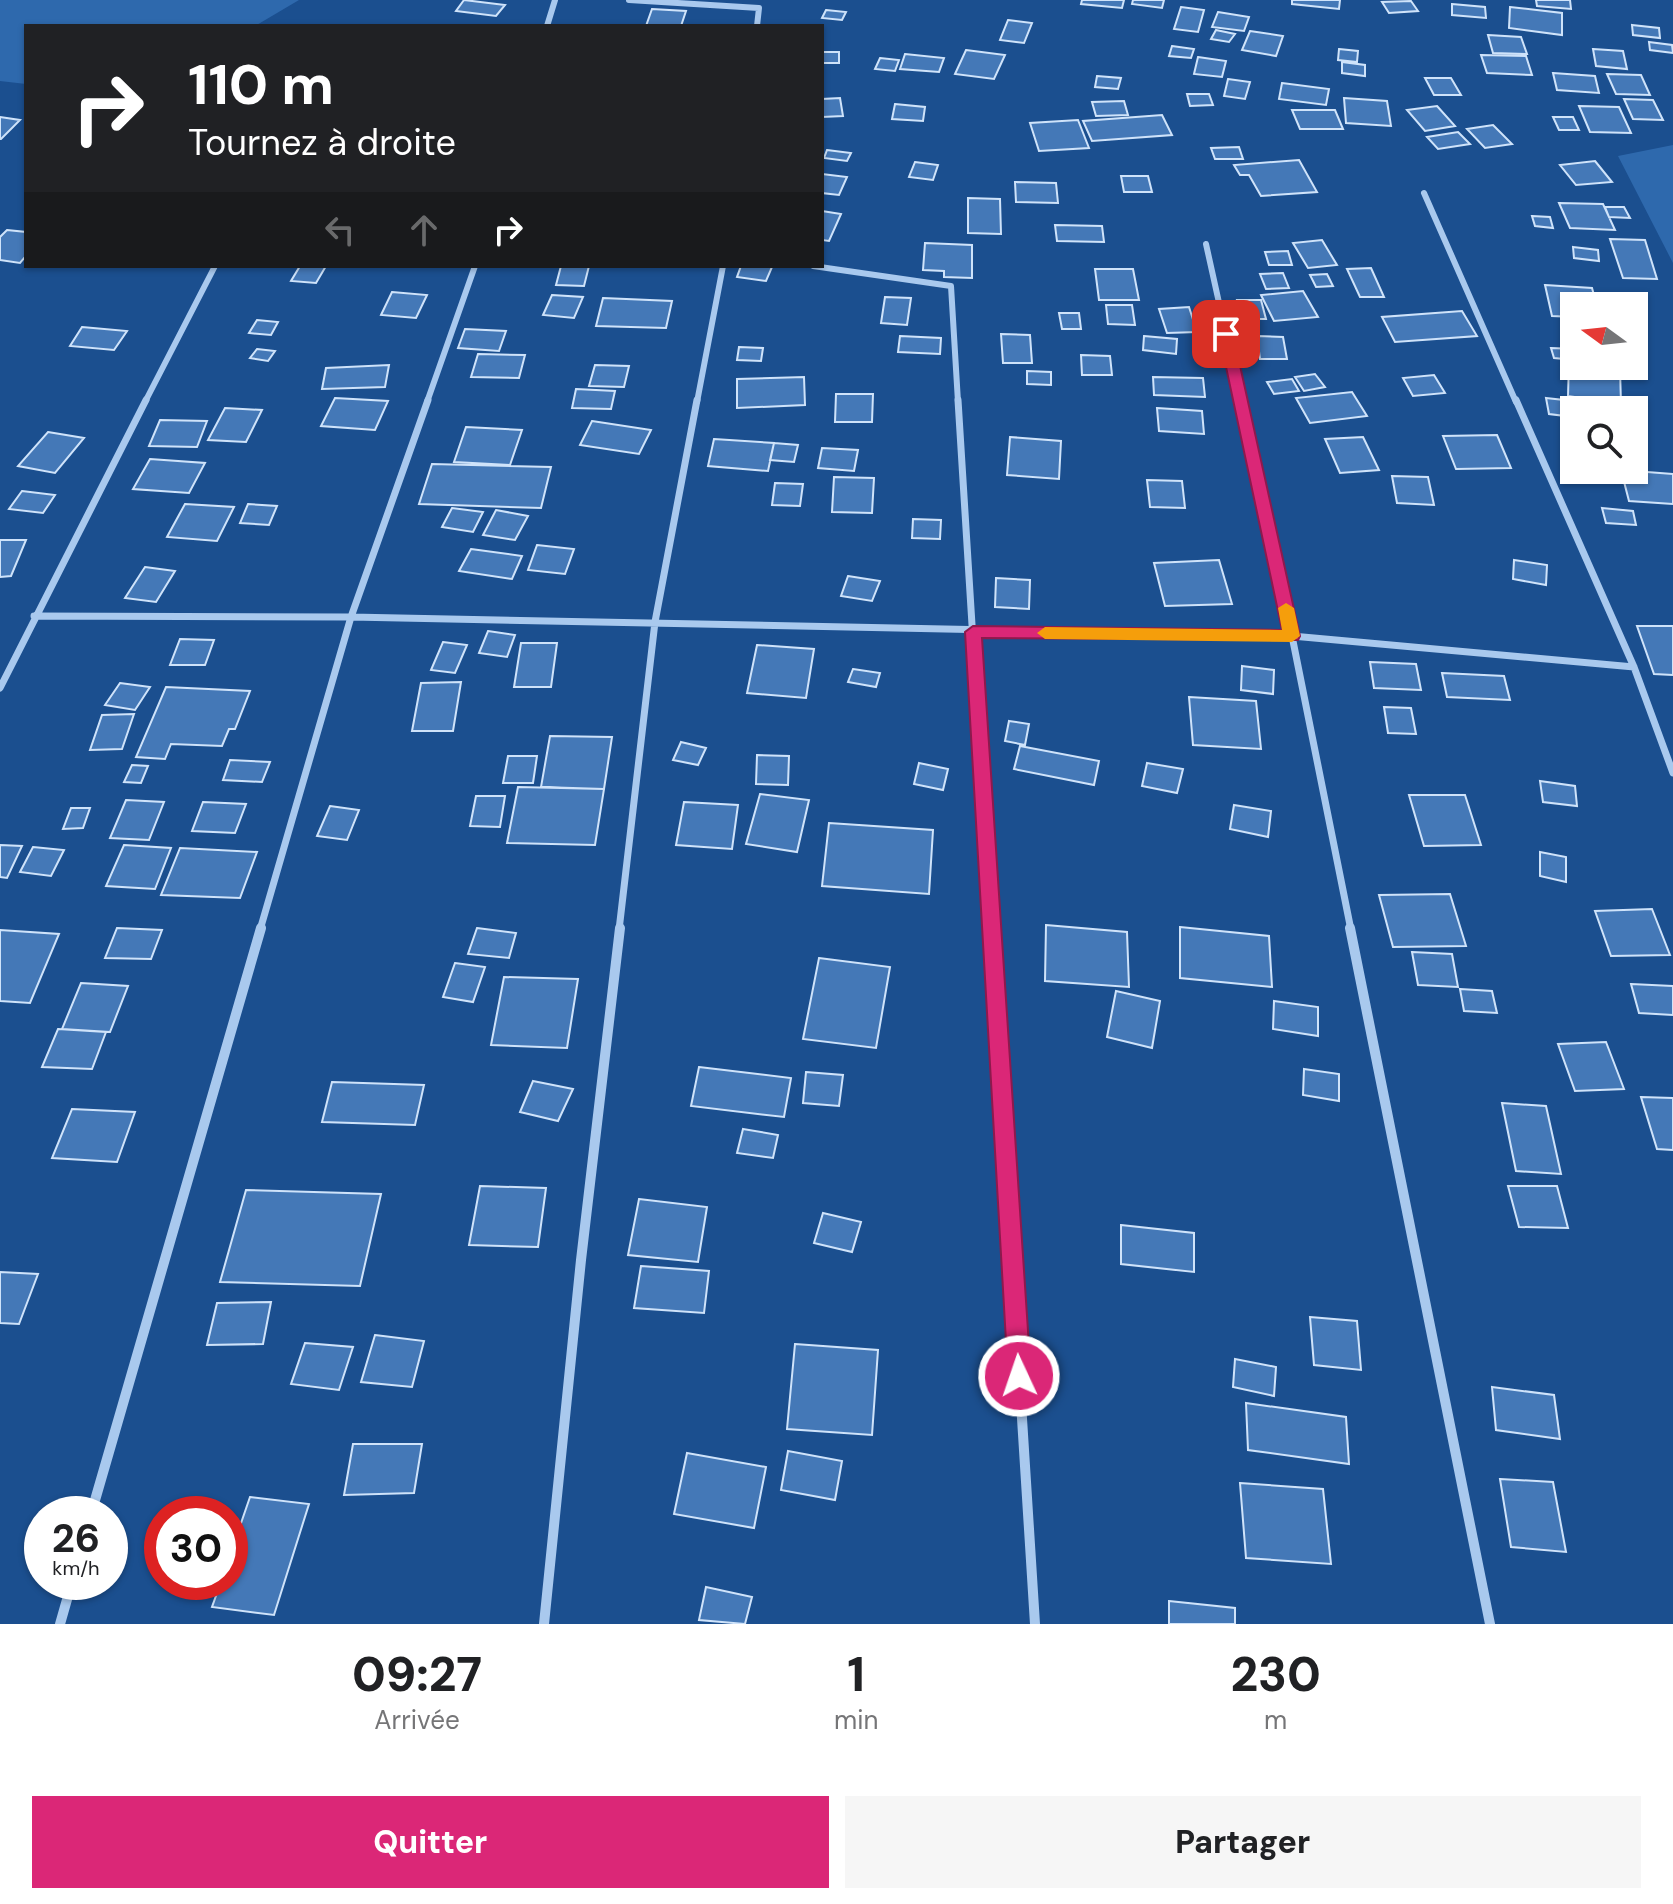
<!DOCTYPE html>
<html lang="fr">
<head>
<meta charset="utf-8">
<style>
  :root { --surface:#fff; --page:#f6f6f6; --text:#202124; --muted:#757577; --accent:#db2777 }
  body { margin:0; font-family:"DM Sans",sans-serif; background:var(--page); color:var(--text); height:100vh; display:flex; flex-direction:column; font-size:30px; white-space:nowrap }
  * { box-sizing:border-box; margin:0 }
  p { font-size:26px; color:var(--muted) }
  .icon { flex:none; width:44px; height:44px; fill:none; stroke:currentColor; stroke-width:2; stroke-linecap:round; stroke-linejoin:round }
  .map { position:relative; height:1624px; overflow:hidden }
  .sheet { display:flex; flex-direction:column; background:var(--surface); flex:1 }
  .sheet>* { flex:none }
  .banner { position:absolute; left:24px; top:24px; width:800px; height:244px; border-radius:0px; box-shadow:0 2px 6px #0004; background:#202124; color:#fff; overflow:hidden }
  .needle { width:52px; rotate:285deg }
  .tools { position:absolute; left:1560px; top:292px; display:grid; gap:16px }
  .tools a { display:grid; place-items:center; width:88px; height:88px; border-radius:0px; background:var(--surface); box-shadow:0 2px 6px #0004; font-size:40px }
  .speed { position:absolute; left:24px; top:1496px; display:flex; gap:16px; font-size:40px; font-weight:700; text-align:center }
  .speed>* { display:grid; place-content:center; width:104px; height:104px; border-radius:50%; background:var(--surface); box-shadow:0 2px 6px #0004; line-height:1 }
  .speed small { font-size:20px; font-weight:400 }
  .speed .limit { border:12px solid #d22; background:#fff; color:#111 }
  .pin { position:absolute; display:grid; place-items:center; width:68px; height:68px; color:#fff; margin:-34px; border-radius:16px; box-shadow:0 4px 12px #0006 }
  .me { position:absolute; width:88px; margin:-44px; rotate:357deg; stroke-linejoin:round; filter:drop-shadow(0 0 6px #0008) }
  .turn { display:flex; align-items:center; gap:28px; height:168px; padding:0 32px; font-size:36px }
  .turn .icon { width:104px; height:104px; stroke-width:2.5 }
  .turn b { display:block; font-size:56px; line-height:68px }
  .lanes { display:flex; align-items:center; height:76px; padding:0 32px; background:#0003; justify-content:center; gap:40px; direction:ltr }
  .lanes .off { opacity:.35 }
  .eta { display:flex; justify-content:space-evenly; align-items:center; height:136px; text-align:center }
  .eta b { font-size:48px; font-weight:800; line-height:56px }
  .action { display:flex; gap:16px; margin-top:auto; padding:16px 32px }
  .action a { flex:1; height:92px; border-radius:0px; background:var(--accent); color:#fff; font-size:32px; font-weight:800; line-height:92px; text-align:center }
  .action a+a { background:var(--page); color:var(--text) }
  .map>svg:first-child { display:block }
  .green { fill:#2e69ad }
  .building { fill:#4478b7; stroke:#cfe3fa; stroke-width:2 }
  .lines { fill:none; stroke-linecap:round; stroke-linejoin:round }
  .minor-far2 { stroke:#a9c9ee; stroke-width:6 }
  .minor-far1 { stroke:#a9c9ee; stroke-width:7 }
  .minor { stroke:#a9c9ee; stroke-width:10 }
  .route { fill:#db2777; stroke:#8e194d; stroke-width:2 }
  .slow { fill:#f59e0b }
</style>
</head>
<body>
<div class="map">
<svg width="1673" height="1624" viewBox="0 0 1673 1624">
  <rect width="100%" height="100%" fill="#1b4f8f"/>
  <!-- green -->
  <path class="green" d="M0 0H299L255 26H26V84L0 81Z
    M1673 145V263L1618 156Z"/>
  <!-- building -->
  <path class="building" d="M464 0 505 5 496 16 456 11Z
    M1082 0H1124L1122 8 1081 4Z
    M1133 0H1164L1162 8 1132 4Z
    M1292 0H1340L1339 9 1292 4Z
    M1536 0H1570L1571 9 1537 6Z
    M1411 1 1418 11 1389 13 1382 2Z
    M1452 4 1485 7 1486 18 1452 15Z
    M1181 7 1204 10 1198 32 1174 29Z
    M1510 7 1562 13V35L1509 28Z
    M652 9 686 11 681 26H646Z
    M826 10 846 12 842 20 822 18Z
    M1218 12 1249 17 1244 31 1212 27Z
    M1008 20 1032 23 1024 43 1000 40Z
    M1632 25 1659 28 1660 38 1633 35Z
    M1216 30 1235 34 1229 42 1211 39Z
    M1250 31 1283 36 1276 56 1242 50Z
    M1488 35 1521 37 1527 54 1493 53Z
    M1649 42 1672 45 1673 53 1650 50Z
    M1172 46 1194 49 1191 58 1169 56Z
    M1339 49 1358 51 1357 62 1338 60Z
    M1593 49 1623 51 1627 69 1596 66Z
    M966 50 1005 55 994 79 955 74Z
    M822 52H839V63H822Z
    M905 54 944 58 939 72 900 69Z
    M1481 55 1526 56 1532 75 1487 73Z
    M1198 57 1226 61 1222 77 1194 74Z
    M880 58 899 60 895 71 875 69Z
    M1342 62 1365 65V76L1342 73Z
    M1553 73 1595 76 1599 93 1557 90Z
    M1607 74 1641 75 1650 95 1616 94Z
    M1097 76 1121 78 1118 89 1095 87Z
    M1425 78H1451L1461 95H1434Z
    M1228 79 1250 82 1245 99 1224 96Z
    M1282 83 1329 89 1326 105 1279 99Z
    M1187 94H1209L1213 105 1190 106Z
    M840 98 843 116 822 117V99Z
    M1344 98 1387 101 1391 126 1346 123Z
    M1624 99 1653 100 1663 120 1633 119Z
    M1124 101 1128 115 1096 116 1092 102Z
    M895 104 925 107 923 121 892 119Z
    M1437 106 1455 126 1425 131 1407 110Z
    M1579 106 1619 107 1631 133 1590 132Z
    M1292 110H1335L1343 129H1300Z
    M1162 115 1172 135 1092 141 1083 121Z
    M0 117 20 120 1 139H0Z
    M1553 117H1573L1579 130H1559Z
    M1078 120 1089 148 1039 151 1030 123Z
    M1493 125 1512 144 1485 148 1467 129Z
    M1458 132 1470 144 1438 149 1427 137Z
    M1239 147 1243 159H1215L1211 148Z
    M827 150 851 153 847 161 824 158Z
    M1299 160 1317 192 1261 196 1249 175H1240L1234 165Z
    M1595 161 1612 182 1576 185 1560 165Z
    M915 162 938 165 933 180 909 177Z
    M822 174 847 177 839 195 822 193Z
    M1121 176H1148L1152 192H1124Z
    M1015 182 1056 183 1058 203 1016 202Z
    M968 198 1000 199 1001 234 968 233Z
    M1559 203 1603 204 1615 230 1570 228Z
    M1605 207H1624L1630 218 1609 217Z
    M822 211 841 214 829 241 822 240Z
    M1532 216 1550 217 1553 228 1535 226Z
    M1055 225 1102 226 1104 242 1057 241Z
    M7 230 26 232V256L20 263 0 260V237Z
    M1610 239 1645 240 1657 279 1623 278Z
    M1322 240 1337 265 1308 268 1293 243Z
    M925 243 972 245V278L944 277V271L923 270Z
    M1573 247 1598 250 1599 261 1574 258Z
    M1288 251 1292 265H1269L1265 252Z
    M300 266H326L316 283 291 281Z
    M561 266H589L584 286 556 285Z
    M741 266H766L772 267 766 281 737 277Z
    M1371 268 1384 297H1360L1347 269Z
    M1095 269H1133L1139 300H1099Z
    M1283 273 1289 288 1266 289 1260 274Z
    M1327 274 1333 286 1316 287 1310 275Z
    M1545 285 1592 288 1597 306H1574V317L1552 316Z
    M1303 291 1318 317 1274 321 1261 295Z
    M392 292 427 295 416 318 381 315Z
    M552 295 583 297 574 318 543 315Z
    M885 297 911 298 907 325 881 323Z
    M603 298 672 301 666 328 596 326Z
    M1237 300H1261L1266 319H1241Z
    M1106 305H1132L1135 325 1108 324Z
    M1189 307 1197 332 1167 333 1159 309Z
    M1462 311 1477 336 1395 342 1382 317Z
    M1059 313H1079L1081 329H1062Z
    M257 320 278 322 271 335 249 333Z
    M82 327 127 331 114 350 70 346Z
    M465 329 506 331 499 351 458 348Z
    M1001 334 1030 335 1032 363H1003Z
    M900 336 941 338 940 354 898 352Z
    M1144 336 1177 339 1176 354 1143 350Z
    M1257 336 1283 337 1287 359H1260Z
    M739 347 763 348 761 361 737 360Z
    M1551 348 1574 349V360L1554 358Z
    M257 349 275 351 268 361 250 358Z
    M478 354 525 355 519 378 471 377Z
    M1081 355 1110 356 1112 375H1082Z
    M1569 362 1574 363V366L1620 369 1621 404 1568 396Z
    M389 365 385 387 322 389 326 368Z
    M595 365 629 366 624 387 589 386Z
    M1027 371 1051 372V385L1027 384Z
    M1315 374 1325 387 1304 391 1295 377Z
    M1434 375 1445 393 1413 396 1403 378Z
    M804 377 805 405 737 408V379Z
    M1153 377 1203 378 1205 397 1154 395Z
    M1292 379 1299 391 1274 394 1267 382Z
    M576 389 615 391 611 409 572 408Z
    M1352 392 1367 416 1310 423 1296 398Z
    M836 394H873L872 422H835Z
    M335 398 388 401 375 430 321 426Z
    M1546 398 1573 401 1574 417 1549 414Z
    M225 408 262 410 246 442 208 440Z
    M1157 408 1202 411 1204 434 1159 431Z
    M160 420 207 421 197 447 149 446Z
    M592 421 651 430 639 454 580 445Z
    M466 427 522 430 510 465 454 462Z
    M48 432 84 438 55 473 18 466Z
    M1497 435 1511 468 1456 469 1443 436Z
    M1010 437 1061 441 1059 479 1007 475Z
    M1363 437 1379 470 1340 473 1325 439Z
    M714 439 774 443 768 471 708 466Z
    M774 443 798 445 794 462 770 460Z
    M822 448 858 450 854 471 818 468Z
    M150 459 205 463 189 493 133 489Z
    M432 464 551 467 541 508 419 504Z
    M1621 470 1673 474V504L1629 501Z
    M1392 476 1428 477 1434 505 1397 503Z
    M834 477 874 478 872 513 832 512Z
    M1147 480 1182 481 1185 508 1150 507Z
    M775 483 803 484 800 506 772 505Z
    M22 491 55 495 43 513 9 509Z
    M185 504 234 507 217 541 167 537Z
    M248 504 277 506 269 525 240 523Z
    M452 508 483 512 473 532 442 527Z
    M1602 508 1633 511 1636 525 1606 523Z
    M496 510 528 516 515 540 483 535Z
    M913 519 941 520 940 539 912 538Z
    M0 540H26L11 576 0 577Z
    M537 545 574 549 565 574 528 570Z
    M471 549 522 556 512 579 459 571Z
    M1219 560 1232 604 1165 606 1154 563Z
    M1514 560 1547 565 1546 585 1513 579Z
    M145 567 175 571 156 602 125 598Z
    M848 576 880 581 872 601 841 596Z
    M996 578 1030 580 1029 609 995 607Z
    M1637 626H1673V675L1654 674Z
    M488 631 515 635 507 657 479 653Z
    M180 639 214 640 205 665H170Z
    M443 642 467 645 455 673 431 670Z
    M521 643H557L551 687H514Z
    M757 645 814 649 806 698 747 693Z
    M1370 662 1416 664 1421 690 1374 688Z
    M1242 666 1274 670 1273 694 1241 690Z
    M853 669 880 673 876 687 848 682Z
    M1442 673 1504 676 1510 700 1447 697Z
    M461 682 453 731H412L421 683Z
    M120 683 150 687 135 710 105 705Z
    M166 687 250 691 235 729H229L222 746 171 744 165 759 136 757Z
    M1189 697 1256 701 1261 749 1193 745Z
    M1384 707 1411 708 1416 734 1388 733Z
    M134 714 122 749 90 750 102 715Z
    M1009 721 1029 724 1025 745 1005 741Z
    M550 736 612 737 604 789 541 787Z
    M681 742 706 748 698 765 673 760Z
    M1020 746 1099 761 1094 785 1014 769Z
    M757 755 789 756 788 785 756 784Z
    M508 756H537L533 783H503Z
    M230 760 270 762 262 782 223 780Z
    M919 763 948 769 943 790 914 784Z
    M1147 763 1183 769 1177 793 1142 786Z
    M132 765 148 766 141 783 124 782Z
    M1540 781 1575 786 1577 806 1543 802Z
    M518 787 604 789 595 845 507 843Z
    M760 794 809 800 797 852 746 844Z
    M1409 795H1465L1481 845 1424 846Z
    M476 796H505L500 827 470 826Z
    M126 800 164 802 149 840 110 838Z
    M203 802 246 804 235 833 192 831Z
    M684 802 738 805 732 849 676 845Z
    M1234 805 1271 811 1268 837 1230 829Z
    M330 806 359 810 347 840 317 836Z
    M71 808H90L83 828 63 829Z
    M829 823 933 830 929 894 822 886Z
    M0 845 22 846 7 878 0 877Z
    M124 845 171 848 155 889 106 886Z
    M33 847 64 850 51 876 20 872Z
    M180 848 257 852 240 898 161 895Z
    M1540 852 1566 857V882L1540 876Z
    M1450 894 1466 946 1393 947 1379 895Z
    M1652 909 1670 955 1611 956 1595 911Z
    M1046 925 1127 932 1129 987 1045 981Z
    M1180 927 1269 936 1272 987 1180 978Z
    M117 928 162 930 151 959 105 958Z
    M477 928 516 933 509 958 468 954Z
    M0 930 59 934 30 1003 0 1001Z
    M1412 952 1452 954 1458 987 1418 985Z
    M819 958 890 967 876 1048 803 1039Z
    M455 963 485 967 473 1002 443 997Z
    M504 977 578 979 567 1048 491 1045Z
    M81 983 128 986 110 1032 62 1029Z
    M1631 984 1673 986V1015L1639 1013Z
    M1460 989 1492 991 1497 1013 1464 1011Z
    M1116 991 1160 1001 1152 1048 1107 1037Z
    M1274 1001 1318 1007V1036L1273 1029Z
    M58 1029 106 1032 92 1069 42 1067Z
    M1606 1042 1624 1089 1575 1091 1558 1044Z
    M699 1067 791 1078 784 1117 691 1106Z
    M1304 1069 1339 1074V1101L1303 1095Z
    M806 1072 843 1075 839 1106 803 1103Z
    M533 1081 573 1089 558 1121 520 1112Z
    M332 1082 424 1085 415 1125 322 1122Z
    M1641 1097 1673 1098V1150L1657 1149Z
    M1502 1103 1546 1106 1561 1174 1516 1171Z
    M72 1109 135 1112 117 1162 52 1158Z
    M743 1129 778 1135 773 1158 737 1153Z
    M480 1186 546 1188 538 1247 469 1245Z
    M1508 1186H1557L1568 1228 1519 1227Z
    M246 1190 381 1194 360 1286 220 1282Z
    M639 1199 707 1207 698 1262 628 1255Z
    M823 1213 861 1222 852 1252 814 1243Z
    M1121 1225 1194 1233V1272L1121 1264Z
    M641 1266 709 1271 704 1313 634 1308Z
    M0 1272 38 1274 19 1324 0 1323Z
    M271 1302 263 1344 207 1345 217 1303Z
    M1310 1317 1357 1321 1361 1370 1314 1365Z
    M375 1335 424 1341 412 1387 361 1382Z
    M305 1343 353 1347 339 1390 291 1384Z
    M795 1344 878 1350 872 1435 787 1429Z
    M1235 1359 1276 1367 1274 1396 1233 1387Z
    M1492 1387 1554 1395 1560 1439 1496 1430Z
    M1246 1403 1346 1417 1349 1464 1248 1450Z
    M353 1444H422L414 1493 344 1495Z
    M788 1451 842 1461 835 1500 781 1490Z
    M687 1453 766 1467 754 1528 674 1514Z
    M1500 1479 1553 1482 1566 1552 1511 1547Z
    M1240 1483 1323 1489 1331 1564 1246 1558Z
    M250 1497 309 1504 274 1615 212 1607 221 1582H230V1555Z
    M706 1587 752 1597 745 1624 699 1620Z
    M1169 1601 1235 1608V1624H1169Z"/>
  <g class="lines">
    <!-- minor-far2 -->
    <path class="minor-far2" d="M629 0 759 8 757 26
      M547 26 555 0
      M1424 193 1516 402
      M1206 244 1241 402
      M813 266 951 286 958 402
      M145 402 215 266
      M427 402 475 266
      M697 402 723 266"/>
    <!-- minor-far1 -->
    <path class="minor-far1" d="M958 400 991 930
      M1240 400 1292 636 1351 930
      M1516 400 1634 667 1673 773
      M34 616 351 617 1292 636 1634 667
      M0 688 146 400
      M260 930 351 617 428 400
      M619 930 655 622 697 400"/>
    <!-- minor -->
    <path class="minor" d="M991 928 1035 1624
      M1350 928 1490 1624
      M91 1514 261 928
      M60 1624 72 1582
      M544 1624 581 1260 620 928"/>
  </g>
  <!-- route -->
  <path class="route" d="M1226 330 1233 334 1300 636 1298 640 982 638 1031 1376 1028 1384 1019 1387 1011 1384 1008 1376 965 632 973 626 1282 630 1219 334Z"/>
  <!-- slow -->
  <path class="slow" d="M1286 603 1294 608 1300 636 1292 642 1045 639 1037 633 1045 627 1282 630 1278 608Z"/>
</svg>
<div class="tools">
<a><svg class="needle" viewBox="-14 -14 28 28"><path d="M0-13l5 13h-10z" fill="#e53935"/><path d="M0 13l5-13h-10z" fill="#757577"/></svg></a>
<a><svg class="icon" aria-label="search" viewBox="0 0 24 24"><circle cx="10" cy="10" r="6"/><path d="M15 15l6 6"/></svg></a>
</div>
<div class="speed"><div>26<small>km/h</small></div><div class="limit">30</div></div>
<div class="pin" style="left:1226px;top:334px;background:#d93025"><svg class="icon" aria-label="arrive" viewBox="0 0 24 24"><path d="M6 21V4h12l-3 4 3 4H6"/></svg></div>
<svg class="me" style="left:1019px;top:1376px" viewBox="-20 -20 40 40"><circle r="17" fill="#db2777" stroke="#fff" stroke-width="3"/><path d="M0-11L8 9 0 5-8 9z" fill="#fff"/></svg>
<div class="banner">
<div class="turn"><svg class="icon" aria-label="right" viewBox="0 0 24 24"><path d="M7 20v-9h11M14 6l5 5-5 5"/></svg><div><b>110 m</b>Tournez à droite</div></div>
<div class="lanes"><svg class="icon off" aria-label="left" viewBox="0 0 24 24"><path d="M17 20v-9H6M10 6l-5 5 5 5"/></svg><svg class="icon off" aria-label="ahead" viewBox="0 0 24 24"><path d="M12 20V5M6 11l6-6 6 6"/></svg><svg class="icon" aria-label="right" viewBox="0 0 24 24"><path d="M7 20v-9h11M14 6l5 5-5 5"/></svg></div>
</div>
</div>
<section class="sheet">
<div class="eta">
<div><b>09:27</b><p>Arrivée</p></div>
<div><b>1</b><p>min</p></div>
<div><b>230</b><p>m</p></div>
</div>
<div class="action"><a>Quitter</a><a>Partager</a></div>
</section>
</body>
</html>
